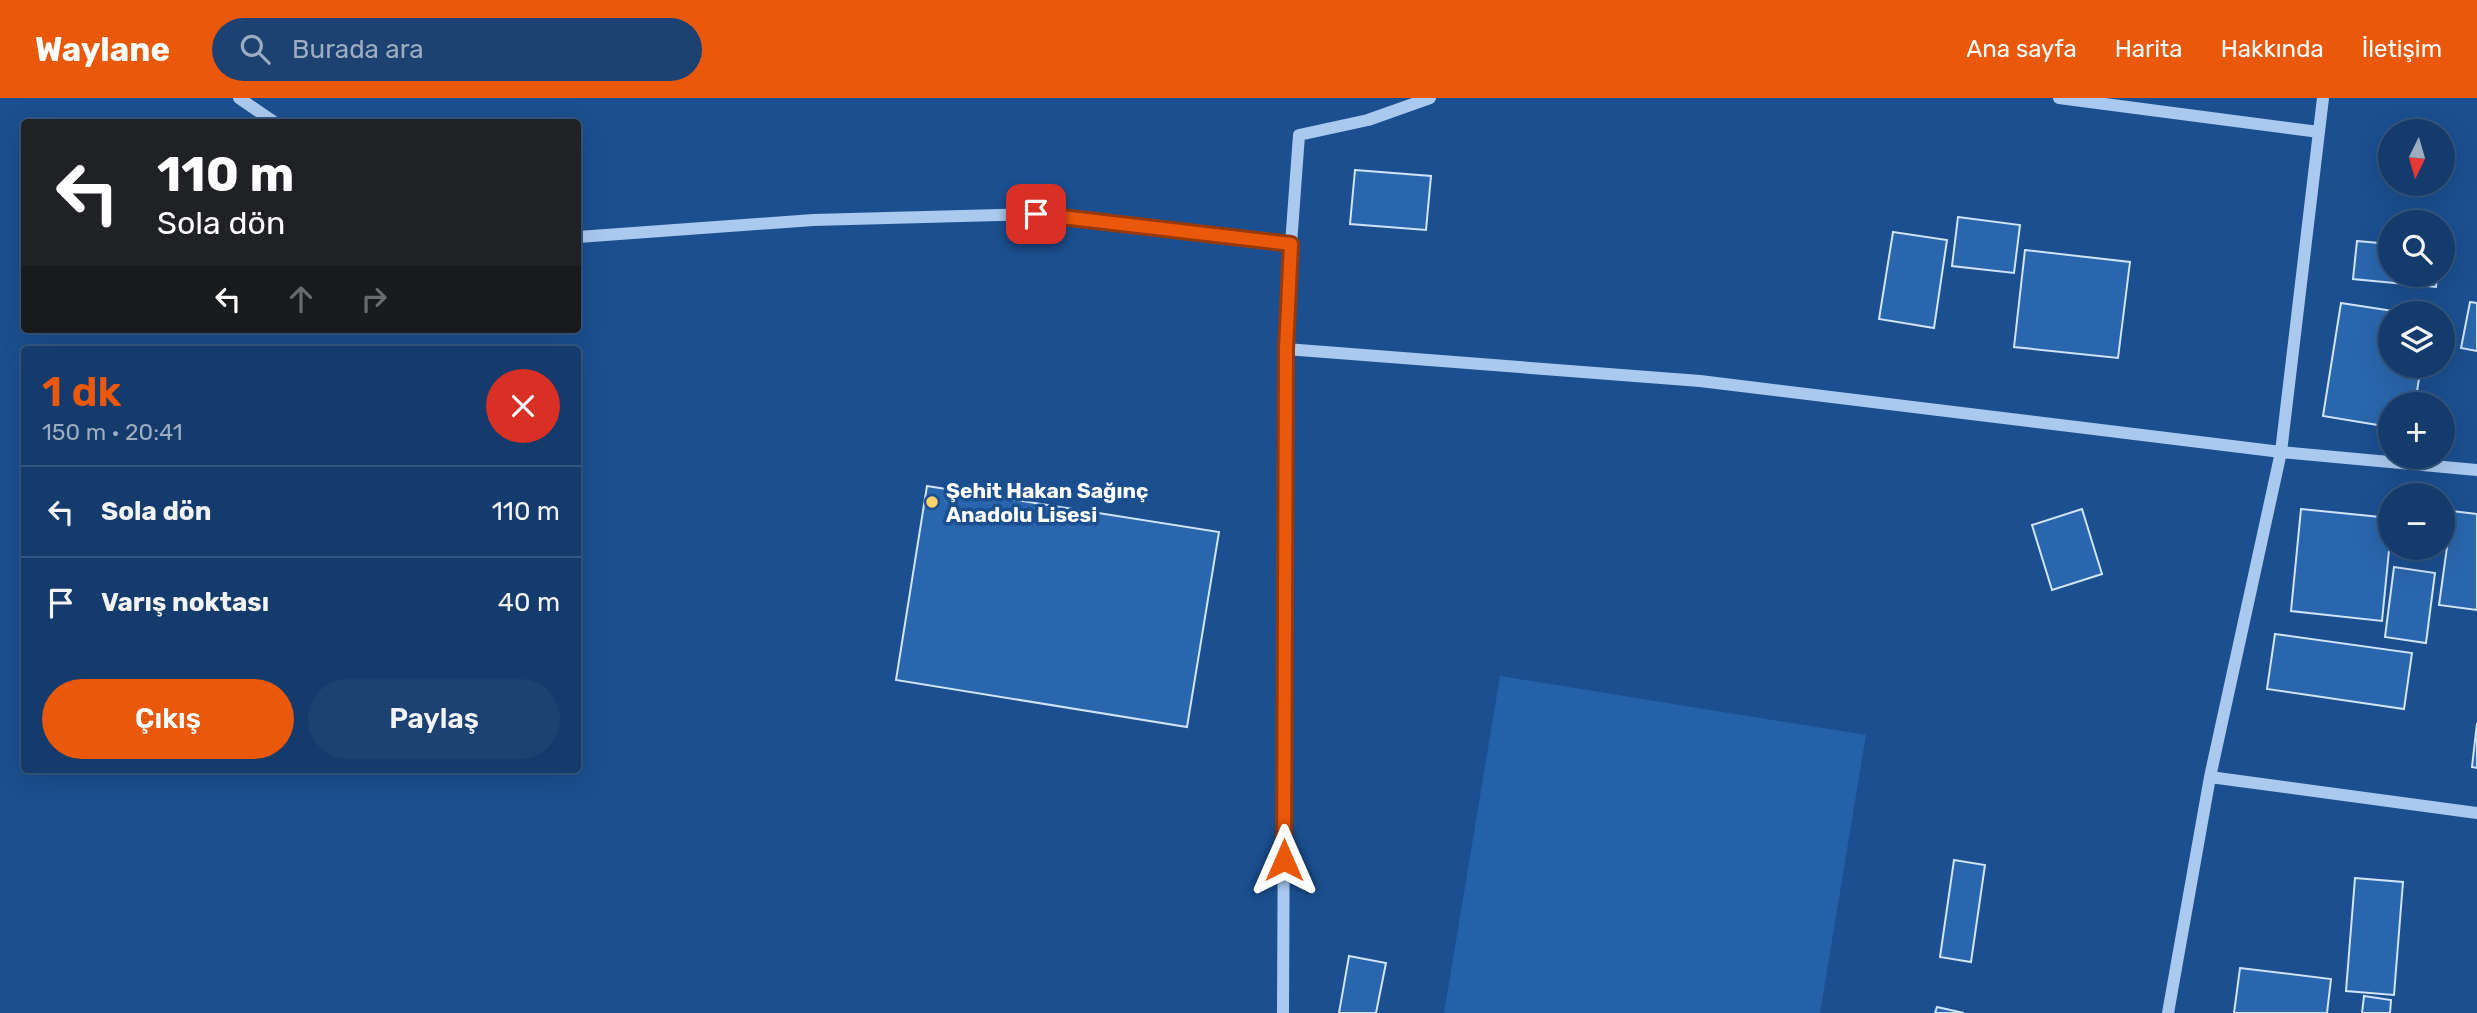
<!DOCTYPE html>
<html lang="tr">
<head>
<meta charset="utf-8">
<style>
  :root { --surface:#143b6b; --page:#1d4271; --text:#f1f3f6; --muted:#9dadc1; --line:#33557e; --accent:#ea580c }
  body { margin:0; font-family:Rubik,sans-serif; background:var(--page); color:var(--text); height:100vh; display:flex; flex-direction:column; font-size:26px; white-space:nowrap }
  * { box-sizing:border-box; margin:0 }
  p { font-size:23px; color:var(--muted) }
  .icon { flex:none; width:38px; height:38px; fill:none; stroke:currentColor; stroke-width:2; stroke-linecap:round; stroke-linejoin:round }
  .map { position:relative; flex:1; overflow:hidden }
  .panel { position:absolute; left:21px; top:248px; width:560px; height:427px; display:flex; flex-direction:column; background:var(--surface); border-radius:7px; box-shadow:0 7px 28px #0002,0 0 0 2px var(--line) }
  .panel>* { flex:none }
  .banner { position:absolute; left:21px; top:21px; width:560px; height:214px; border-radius:7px; box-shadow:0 7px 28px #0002,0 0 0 2px var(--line); background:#202124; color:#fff; overflow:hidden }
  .needle { width:46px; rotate:185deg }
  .fabs { position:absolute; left:2378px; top:21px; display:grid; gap:14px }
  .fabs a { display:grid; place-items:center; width:77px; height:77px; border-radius:50%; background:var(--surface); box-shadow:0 7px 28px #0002,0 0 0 2px var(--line); font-size:35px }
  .pin { position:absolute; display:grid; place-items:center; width:60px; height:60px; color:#fff; margin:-30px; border-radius:14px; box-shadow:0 4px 10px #0006 }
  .me { position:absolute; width:77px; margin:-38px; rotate:0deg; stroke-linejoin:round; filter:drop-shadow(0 0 5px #0008) }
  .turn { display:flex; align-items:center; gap:24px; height:147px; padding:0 21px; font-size:32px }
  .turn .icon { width:91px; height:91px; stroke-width:2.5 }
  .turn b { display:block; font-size:49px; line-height:60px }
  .lanes { display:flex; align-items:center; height:66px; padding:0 21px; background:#0003; justify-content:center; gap:35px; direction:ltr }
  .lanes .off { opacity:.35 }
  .round { display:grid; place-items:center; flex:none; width:74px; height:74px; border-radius:37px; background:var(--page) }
  .head { display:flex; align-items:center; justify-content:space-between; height:119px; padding:0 21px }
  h1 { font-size:42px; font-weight:600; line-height:52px; color:var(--accent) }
  .button { display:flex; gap:14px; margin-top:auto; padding:14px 21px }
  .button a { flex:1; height:80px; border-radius:42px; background:var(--accent); color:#fff; font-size:28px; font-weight:600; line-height:80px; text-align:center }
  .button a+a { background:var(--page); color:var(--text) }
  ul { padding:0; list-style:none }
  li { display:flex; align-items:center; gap:21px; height:91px; padding:0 21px; border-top:2px solid var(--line) }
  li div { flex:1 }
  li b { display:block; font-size:26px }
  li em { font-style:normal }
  header { display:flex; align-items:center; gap:42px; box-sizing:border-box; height:98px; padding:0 35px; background:var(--accent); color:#fff }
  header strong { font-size:33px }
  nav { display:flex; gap:38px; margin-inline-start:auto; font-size:24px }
  .search { width:490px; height:63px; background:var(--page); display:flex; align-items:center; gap:18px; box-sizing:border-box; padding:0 24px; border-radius:38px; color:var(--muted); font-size:26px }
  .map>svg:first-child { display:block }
  .green { fill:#2461a8 }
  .building { fill:#2a66ad; stroke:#cfe3fa; stroke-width:2 }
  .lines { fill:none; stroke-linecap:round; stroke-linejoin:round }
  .minor { stroke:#a9c9ee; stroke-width:12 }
  .route-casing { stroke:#983908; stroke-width:18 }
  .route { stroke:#ea580c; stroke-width:12 }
  .poi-dot { fill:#ffd166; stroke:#1b4f8f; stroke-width:2.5 }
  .labels { text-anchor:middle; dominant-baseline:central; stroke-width:7; stroke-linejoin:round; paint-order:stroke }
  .poi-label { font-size:21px; font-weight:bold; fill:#fff; stroke:#1b4f8f; text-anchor:start }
</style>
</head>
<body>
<header>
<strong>Waylane</strong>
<div class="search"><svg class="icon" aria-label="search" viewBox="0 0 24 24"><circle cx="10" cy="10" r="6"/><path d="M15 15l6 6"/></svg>Burada ara</div>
<nav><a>Ana sayfa</a><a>Harita</a><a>Hakkında</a><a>İletişim</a></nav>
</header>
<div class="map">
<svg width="2477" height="915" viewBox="0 0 2477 915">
  <rect width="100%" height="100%" fill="#1b4f8f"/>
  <!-- green -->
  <path class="green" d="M1500 578 1866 637 1820 915H1444Z"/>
  <!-- building -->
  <path class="building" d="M1355 72 1431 78 1426 132 1350 126Z
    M1958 119 2020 127 2014 175 1952 168Z
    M1893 134 1947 142 1934 230 1879 221Z
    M2357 143 2390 146V177H2437L2436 189 2353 181Z
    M2025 152 2130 164 2118 260 2014 249Z
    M2470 204 2477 205V253L2461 250Z
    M2341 205 2406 215H2390V268H2421L2415 306H2390V329L2323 318Z
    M927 388 1219 434 1187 629 896 582Z
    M2082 411 2102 476 2052 492 2032 427Z
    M2301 411 2390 420V442L2382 523 2291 513Z
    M2452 413 2477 416V512L2439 507Z
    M2394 469 2435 475 2426 545 2385 539Z
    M2275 536 2412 555 2404 611 2267 591Z
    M2477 625V670L2472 669Z
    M1954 762 1985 767 1971 864 1940 859Z
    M2355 780 2403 784 2394 897 2346 893Z
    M1349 858 1386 865 1376 915H1339Z
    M2240 870 2331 881 2327 915H2234Z
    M2364 898 2391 902 2390 915H2362Z
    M1937 909 1964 915H1935Z"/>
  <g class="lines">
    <!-- minor -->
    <path class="minor" d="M239 0 274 24
      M2059 0 2319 34
      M578 139 813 122 1036 116 1291 146 1286 251 1700 283 2281 354 2477 372
      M1291 146 1299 37 1368 22 1430 0
      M2210 679 2477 715
      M1283 915 1286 251
      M2168 915 2210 679 2281 354 2323 0"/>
  </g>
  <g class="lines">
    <!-- route casing -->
    <g class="route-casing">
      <path id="route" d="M1036 116 1291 146 1286 251 1284 762"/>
    </g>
    <!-- route -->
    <use href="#route" class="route"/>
  </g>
  <!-- markers -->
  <circle class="poi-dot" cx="932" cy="404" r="7"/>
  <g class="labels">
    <!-- poi labels -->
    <g class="poi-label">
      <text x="946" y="392">Şehit Hakan Sağınç<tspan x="946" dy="24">Anadolu Lisesi</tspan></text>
    </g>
  </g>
</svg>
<div class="fabs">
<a><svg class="needle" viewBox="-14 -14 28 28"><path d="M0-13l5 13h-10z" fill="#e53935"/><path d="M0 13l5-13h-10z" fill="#9dadc1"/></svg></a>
<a><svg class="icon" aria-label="search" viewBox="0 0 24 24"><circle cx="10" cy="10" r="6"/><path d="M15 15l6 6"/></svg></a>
<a><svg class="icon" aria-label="layers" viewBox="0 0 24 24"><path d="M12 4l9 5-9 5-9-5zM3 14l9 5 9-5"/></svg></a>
<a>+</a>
<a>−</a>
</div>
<div class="pin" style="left:1036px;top:116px;background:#d93025"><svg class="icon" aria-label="arrive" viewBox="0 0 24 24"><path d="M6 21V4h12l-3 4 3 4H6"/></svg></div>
<svg class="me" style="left:1284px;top:762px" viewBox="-20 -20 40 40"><path d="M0-17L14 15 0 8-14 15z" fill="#ea580c" stroke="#fff" stroke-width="4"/></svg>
<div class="banner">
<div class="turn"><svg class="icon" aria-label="left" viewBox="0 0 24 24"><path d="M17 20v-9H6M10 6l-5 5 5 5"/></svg><div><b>110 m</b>Sola dön</div></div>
<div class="lanes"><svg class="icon" aria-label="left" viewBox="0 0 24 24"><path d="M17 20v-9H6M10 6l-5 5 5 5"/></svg><svg class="icon off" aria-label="ahead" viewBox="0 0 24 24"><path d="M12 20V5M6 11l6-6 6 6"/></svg><svg class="icon off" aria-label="right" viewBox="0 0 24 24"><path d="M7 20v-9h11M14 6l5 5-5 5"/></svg></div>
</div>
<section class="panel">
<div class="head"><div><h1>1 dk</h1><p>150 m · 20:41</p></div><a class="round" style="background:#d93025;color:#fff"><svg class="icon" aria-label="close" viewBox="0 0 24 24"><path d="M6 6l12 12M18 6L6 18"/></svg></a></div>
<ul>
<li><svg class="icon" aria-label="left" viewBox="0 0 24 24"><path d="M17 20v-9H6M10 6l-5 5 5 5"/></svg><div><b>Sola dön</b></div><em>110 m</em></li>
<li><svg class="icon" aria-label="arrive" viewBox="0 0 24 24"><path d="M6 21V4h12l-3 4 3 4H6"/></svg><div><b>Varış noktası</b></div><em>40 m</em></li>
</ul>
<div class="button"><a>Çıkış</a><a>Paylaş</a></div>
</section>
</div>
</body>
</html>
